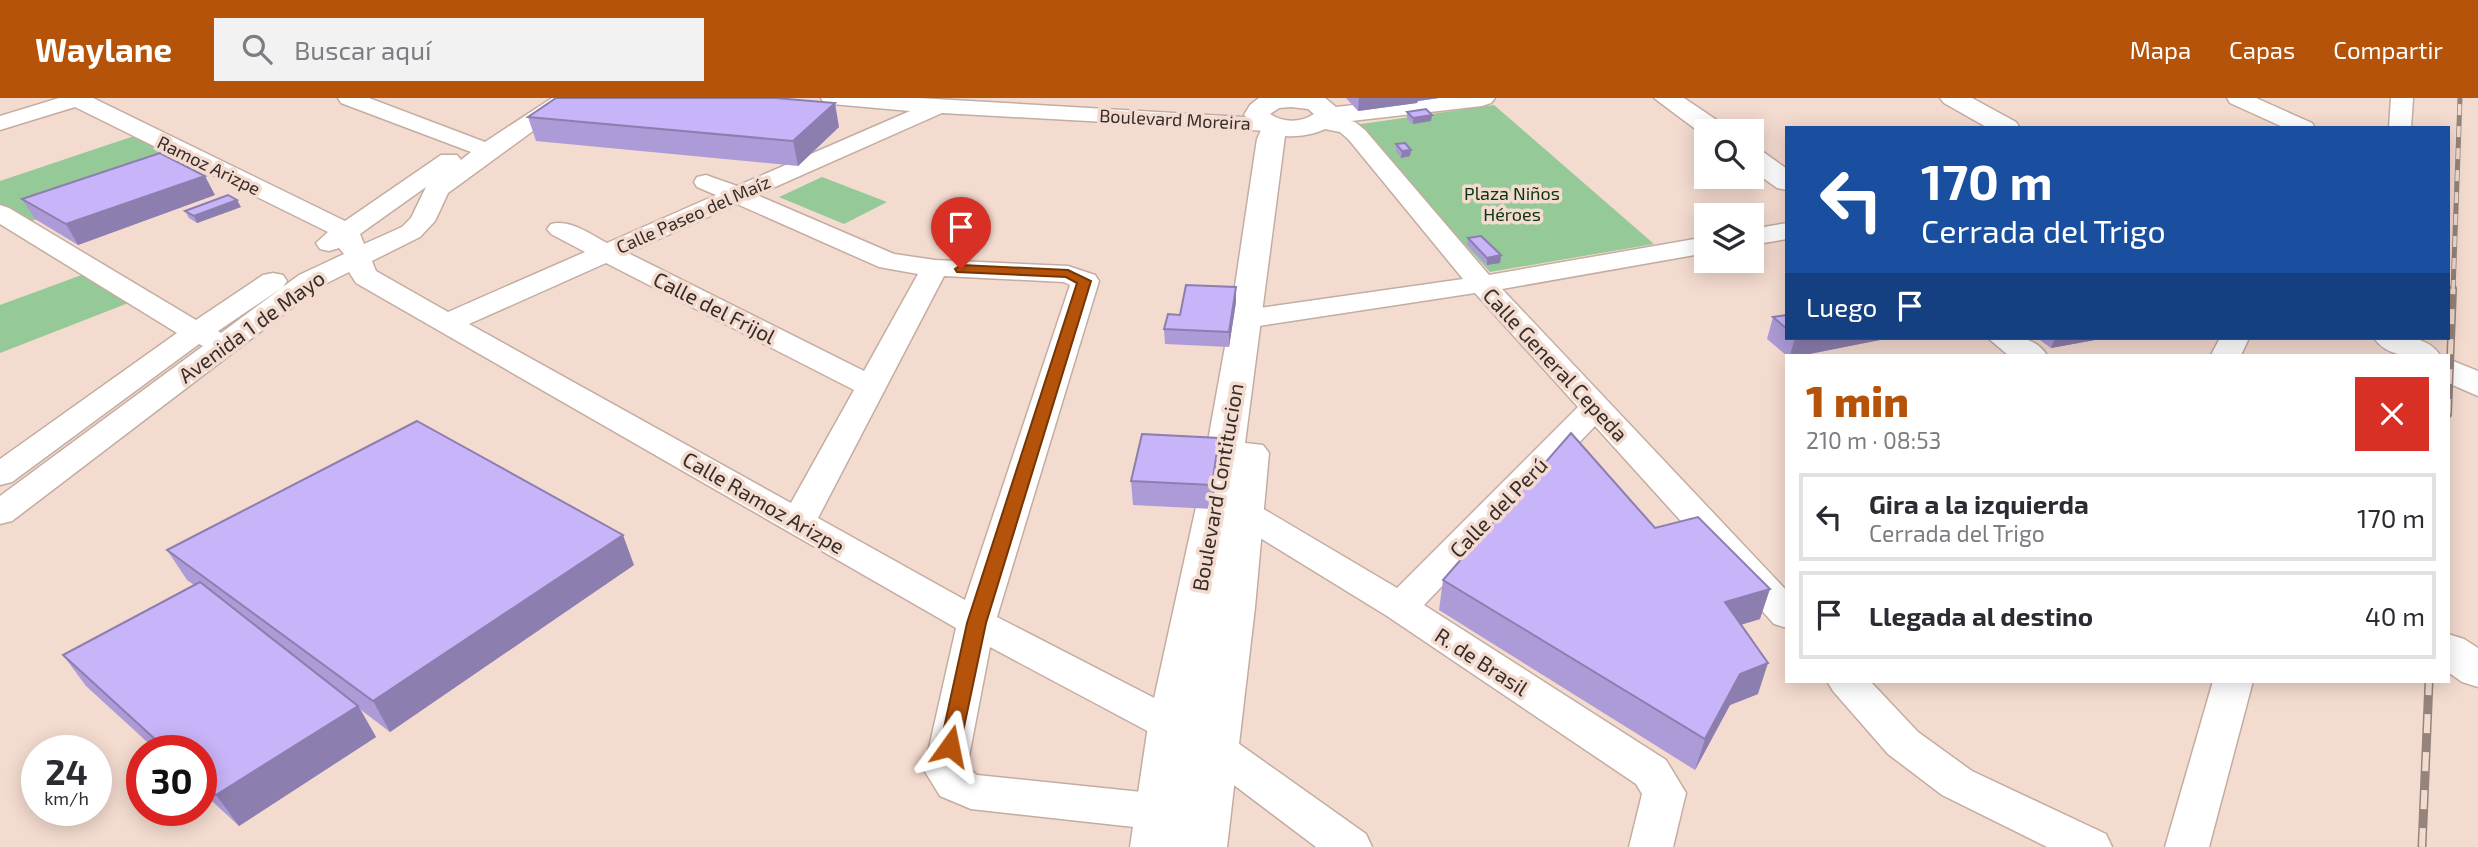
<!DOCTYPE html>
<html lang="es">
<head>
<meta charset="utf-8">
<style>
  :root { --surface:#fff; --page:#f2f2f3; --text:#2b2b33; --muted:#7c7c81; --line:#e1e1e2; --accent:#b45309 }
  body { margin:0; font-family:"Exo 2",sans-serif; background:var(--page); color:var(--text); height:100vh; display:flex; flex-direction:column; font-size:26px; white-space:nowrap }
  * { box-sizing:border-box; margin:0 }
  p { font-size:23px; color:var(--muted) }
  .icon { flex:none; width:38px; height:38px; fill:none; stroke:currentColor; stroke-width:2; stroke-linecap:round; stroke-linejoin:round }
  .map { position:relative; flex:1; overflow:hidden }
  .panel { position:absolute; left:1785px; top:256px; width:665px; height:329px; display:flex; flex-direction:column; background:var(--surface); border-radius:0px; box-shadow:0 4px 18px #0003 }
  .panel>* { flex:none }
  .hud { position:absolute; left:1785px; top:28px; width:665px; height:214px; border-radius:0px; box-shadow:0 4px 18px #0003; background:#1a4fa0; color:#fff; overflow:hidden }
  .fabs { position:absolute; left:1694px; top:21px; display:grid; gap:14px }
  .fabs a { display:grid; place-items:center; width:70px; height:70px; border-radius:0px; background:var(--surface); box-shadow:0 4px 18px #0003; font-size:35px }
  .speed { position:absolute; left:21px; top:637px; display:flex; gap:14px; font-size:35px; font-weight:700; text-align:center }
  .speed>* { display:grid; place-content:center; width:91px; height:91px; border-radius:50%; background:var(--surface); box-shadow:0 4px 18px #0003; line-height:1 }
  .speed small { font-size:18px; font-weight:400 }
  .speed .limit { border:10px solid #d22; background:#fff; color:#111 }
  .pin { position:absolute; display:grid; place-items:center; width:60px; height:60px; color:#fff; margin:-72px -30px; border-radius:50% 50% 50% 0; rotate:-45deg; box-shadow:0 0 7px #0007 }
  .pin .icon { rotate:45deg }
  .me { position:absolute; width:77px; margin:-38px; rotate:12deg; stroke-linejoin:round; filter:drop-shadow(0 0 5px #0008) }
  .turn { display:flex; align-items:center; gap:24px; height:147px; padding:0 21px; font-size:32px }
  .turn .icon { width:91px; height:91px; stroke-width:2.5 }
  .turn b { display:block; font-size:49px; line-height:60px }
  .then { display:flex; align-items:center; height:66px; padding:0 21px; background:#0003; gap:14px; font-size:26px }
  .round { display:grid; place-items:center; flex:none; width:74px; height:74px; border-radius:0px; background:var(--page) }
  .headline { display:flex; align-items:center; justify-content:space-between; height:119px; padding:0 21px }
  h1 { font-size:42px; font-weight:800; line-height:52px; color:var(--accent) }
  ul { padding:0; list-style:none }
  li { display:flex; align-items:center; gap:21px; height:88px; margin:0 14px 10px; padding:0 7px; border:4px solid var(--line); border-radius:0px }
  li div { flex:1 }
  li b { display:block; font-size:26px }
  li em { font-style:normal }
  header { display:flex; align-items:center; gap:42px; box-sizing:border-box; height:98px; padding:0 35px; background:var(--accent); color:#fff }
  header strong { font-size:33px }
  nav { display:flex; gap:38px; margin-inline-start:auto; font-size:24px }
  .search { width:490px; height:63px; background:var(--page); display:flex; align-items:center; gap:18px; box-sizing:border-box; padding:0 24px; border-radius:0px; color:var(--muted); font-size:26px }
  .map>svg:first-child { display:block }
  .green { fill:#95c997 }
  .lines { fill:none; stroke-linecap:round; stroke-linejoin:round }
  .street-casing { stroke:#c4aca1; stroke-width:3 }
  .secondary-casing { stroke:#c4aca1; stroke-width:3 }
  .street { fill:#fff; fill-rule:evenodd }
  .secondary { fill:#fff; fill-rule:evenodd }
  .rail-far2-casing { stroke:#95847c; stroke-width:5 }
  .rail-far1-casing { stroke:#95847c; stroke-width:8 }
  .rail-casing { stroke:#95847c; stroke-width:9 }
  .rail-far2 { stroke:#f4dbd0; stroke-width:3.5; stroke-dasharray:11; stroke-linecap:butt }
  .rail-far1 { stroke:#f4dbd0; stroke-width:5; stroke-dasharray:15; stroke-linecap:butt }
  .rail { stroke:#f4dbd0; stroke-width:6; stroke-dasharray:19; stroke-linecap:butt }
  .wall { fill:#ac9bd6 }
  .shaded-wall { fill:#8c7eae }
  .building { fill:#c8b4f9; stroke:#8c7eae; stroke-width:2 }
  .route { fill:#b45309; stroke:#753606; stroke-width:2 }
  .labels { text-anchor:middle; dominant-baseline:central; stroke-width:7; stroke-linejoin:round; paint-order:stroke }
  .far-street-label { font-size:18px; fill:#362d28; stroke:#f4dbd0 }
  .far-park-label { font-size:18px; fill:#0b3410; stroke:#f4dbd0 }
  .street-label { font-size:21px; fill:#362d28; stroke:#f4dbd0 }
</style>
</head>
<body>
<header>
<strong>Waylane</strong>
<div class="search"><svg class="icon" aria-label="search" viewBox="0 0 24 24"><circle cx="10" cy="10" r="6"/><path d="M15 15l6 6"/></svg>Buscar aquí</div>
<nav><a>Mapa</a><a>Capas</a><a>Compartir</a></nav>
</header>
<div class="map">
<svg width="2478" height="749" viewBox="0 0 2478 749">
  <rect width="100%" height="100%" fill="#f4dbd0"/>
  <!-- green -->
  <path class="green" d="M1494 7 1654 146 1490 174 1354 27Z
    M140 36 192 66 26 125 0 109V83Z
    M822 79 887 104 844 126 779 99Z
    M87 175 131 204 0 255V207Z"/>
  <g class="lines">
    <!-- street casing -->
    <g class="street-casing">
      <path id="street" d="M59 0H93L345 123 441 57H457L461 62 471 54 341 5 338 0H369L485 44 552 0H578L448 95 435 123 420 139 372 163 376 173 448 214 585 154 551 136 547 131 551 126C570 121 590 136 607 145L716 97 697 89 694 84 697 79 706 77 737 88 910 13 832 6 824 5 821 0H918L1276 21 1279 26 1276 31 1268 33 942 15 757 97 894 156 935 162 1068 168 1095 177 1099 183 997 519 1228 638 1366 736 1372 749H1316L1198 660 990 549 967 669 977 677 1161 696 1176 701 1183 714 1176 727 1161 732 971 711 940 698 924 672 956 530 356 185 349 174 319 189 12 423 0 426V398L203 248 199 246 12 384 0 387V361L177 235 0 126V107L9 110 196 222 263 177 273 175 283 177 287 183 283 189 218 233 221 235 299 177 344 156 339 150 329 153 320 151 316 145 328 134 75 9 0 32V18ZM426 89 411 120 402 129 364 146 360 136ZM737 106 879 169 918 176 864 273 628 155ZM606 165 854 292 791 405 469 226ZM944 178 1064 184 1070 187 965 502 818 420Z
        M2227 0H2256L2312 25 2315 30H2285L2230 5Z
        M2391 0H2413L2411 30H2389Z
        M1322 17 1355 24 1365 32 1489 177 1706 139V155L1502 191 1787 493V530L1774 526 1595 328 1424 507 1666 662 1686 695 1673 749H1629L1642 696 1636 686 1387 518 1231 422 1226 414 1231 406 1243 403 1255 406 1397 490 1578 309 1475 195 1246 230 1236 227 1232 221 1236 215 1246 212 1463 181 1349 42 1340 34 1314 29 1311 24 1314 19Z
        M1787 125V141L1752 147V131Z
        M2220 240H2249L2241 257H2211Z
        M1827 583H1870L1918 634 1972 673 2106 736 2112 749H2047L1942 697 1888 656 1833 593Z
        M2213 583H2253L2209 749H2165Z"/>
    </g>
    <!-- secondary casing -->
    <g class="secondary-casing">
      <path id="secondary" d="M1325 0 1336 9 1417 0H1495L1491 5 1482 8 1334 25C1321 36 1301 39 1285 38L1245 345 1263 347 1269 355 1255 509 1227 749H1130L1148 628 1196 409 1230 221 1257 41 1261 32 1244 17 1250 7 1259 0ZM1291 9 1308 11 1314 16C1300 25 1284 25 1270 16L1279 10Z
        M1654 0H1684L1724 27 1728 33H1706V39Z
        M1940 0H1972L2016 24 2020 30H1988L1944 5Z
        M1752 51 1762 53 1787 71V92L1777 90 1752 72Z
        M1988 240C2011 239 2033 236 2047 257H2008Z
        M2374 240C2397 239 2425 235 2440 257 2417 258 2389 262 2374 240Z
        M2448 261 2478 273V298L2448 285Z
        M2448 536 2464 541 2478 550V589L2462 584 2448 574Z"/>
    </g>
    <!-- street -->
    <use href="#street" class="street"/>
    <!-- secondary -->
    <use href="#secondary" class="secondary"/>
    <!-- rail-far2 casing -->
    <g class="rail-far2-casing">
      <path id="rail-far2" d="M2453 193 2460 0"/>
    </g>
    <!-- rail-far1 casing -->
    <g class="rail-far1-casing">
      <path id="rail-far1" d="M2448 316 2453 191"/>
    </g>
    <!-- rail casing -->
    <g class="rail-casing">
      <path id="rail" d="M2422 749 2429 583"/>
    </g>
    <!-- rail-far2 -->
    <use href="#rail-far2" class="rail-far2"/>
    <!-- rail-far1 -->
    <use href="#rail-far1" class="rail-far1"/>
    <!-- rail -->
    <use href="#rail" class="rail"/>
  </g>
  <!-- wall -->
  <path class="wall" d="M1346 0H1439L1418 3 1417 5 1358 13Z
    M1407 14 1432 17 1431 23 1413 26 1407 21Z
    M528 19 839 29 798 68 536 43Z
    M1396 46 1410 58 1401 60 1396 53Z
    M215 97 78 147 35 121 22 101Z
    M241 109 197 125 189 120 185 113Z
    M1468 140 1501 157 1500 165 1487 167 1467 147Z
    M1236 189V204L1229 249 1165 246 1164 231 1180 217Z
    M1787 217V240H1890L1804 257 1787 258 1767 241 1773 219Z
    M2037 240H2106L2051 250Z
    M1219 363 1212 411 1133 407 1131 383Z
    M1655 430 1760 521 1741 527 1758 596 1730 607 1695 672 1439 512 1443 482Z
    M167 452 634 467 390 634 361 612 376 639 239 728 201 693V653H157L86 588 63 557 194 487 187 482Z"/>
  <!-- shaded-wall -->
  <path class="shaded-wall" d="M1359 0H1439L1418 3 1417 5 1358 13Z
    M835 5 839 29 798 68 793 43Z
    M1432 17 1431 23 1413 26V20Z
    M1411 52 1410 58 1401 60 1402 53Z
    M205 78 215 97 78 147 66 126Z
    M237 102 241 109 197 125 194 118Z
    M1501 157 1500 165 1487 167V160Z
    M1236 189V204L1229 249V234Z
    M1795 240H1890L1804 257H1790Z
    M2055 240H2106L2051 250Z
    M1219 340V363L1212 411V387Z
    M623 437 634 467 390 634 373 603Z
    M1770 491 1760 521 1715 534 1725 504Z
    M1768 565 1758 596 1730 607 1695 672 1705 641 1740 576Z
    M358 608 376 639 239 728 216 697Z"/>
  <!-- building -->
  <path class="building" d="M556 0H775L835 5 793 43 528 19Z
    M1426 11 1432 17 1413 20 1407 14Z
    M1405 45 1411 52 1402 53 1396 46Z
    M160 55 205 78 66 126 22 101Z
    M228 97 237 102 194 118 185 113Z
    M1481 138 1501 157 1487 160 1468 140Z
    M1186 187 1236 189 1229 234 1164 231 1168 216 1180 217Z
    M1787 217V231L1773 219Z
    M417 323 623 437 373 603 167 452Z
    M1571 335 1655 430 1698 419 1770 491 1725 504 1768 565 1740 576 1705 641 1443 482Z
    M1142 336 1219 340 1212 387 1131 383Z
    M200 484 358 608 216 697 201 683V653H168L63 557Z"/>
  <!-- route -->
  <path class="route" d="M961 167 1068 172 1091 183 986 525 960 648 957 653 950 656 943 653 940 648 967 525 1077 185 1066 179 957 174 955 171Z"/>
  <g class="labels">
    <!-- far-street labels -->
    <g class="far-street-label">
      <text transform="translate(1175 21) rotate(3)">Boulevard Moreira</text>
      <text transform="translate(209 67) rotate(26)">Ramoz Arizpe</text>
      <text transform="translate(693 116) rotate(-24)">Calle Paseo del Maíz</text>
    </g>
    <!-- far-park labels -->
    <g class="far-park-label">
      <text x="1512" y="95">Plaza Niños<tspan x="1512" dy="21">Héroes</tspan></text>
    </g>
    <!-- street labels -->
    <g class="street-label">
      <text transform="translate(715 209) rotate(27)">Calle del Frijol</text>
      <text transform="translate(251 228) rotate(-36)">Avenida 1 de Mayo</text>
      <text transform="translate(1556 266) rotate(47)">Calle General Cepeda</text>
      <text transform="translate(1217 389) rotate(-80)">Boulevard Contitucion</text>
      <text transform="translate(764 404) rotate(30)">Calle Ramoz Arizpe</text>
      <text transform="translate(1498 409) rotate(-46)">Calle del Perú</text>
      <text transform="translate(1482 563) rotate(33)">R. de Brasil</text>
    </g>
  </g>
</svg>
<div class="fabs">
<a><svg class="icon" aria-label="search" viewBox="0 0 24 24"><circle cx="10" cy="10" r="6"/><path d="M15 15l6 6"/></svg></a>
<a><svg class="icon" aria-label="layers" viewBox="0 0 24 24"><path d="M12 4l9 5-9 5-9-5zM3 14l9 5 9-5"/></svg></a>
</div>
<div class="speed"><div>24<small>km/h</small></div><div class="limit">30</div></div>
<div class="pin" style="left:961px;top:171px;background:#d93025"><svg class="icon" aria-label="arrive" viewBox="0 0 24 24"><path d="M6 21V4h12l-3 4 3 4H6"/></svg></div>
<svg class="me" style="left:950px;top:648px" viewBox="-20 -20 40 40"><path d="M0-17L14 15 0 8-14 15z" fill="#b45309" stroke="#fff" stroke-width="4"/></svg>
<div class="hud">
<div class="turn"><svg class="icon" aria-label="left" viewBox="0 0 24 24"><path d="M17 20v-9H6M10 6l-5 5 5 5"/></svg><div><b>170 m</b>Cerrada del Trigo</div></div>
<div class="then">Luego<svg class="icon" aria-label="arrive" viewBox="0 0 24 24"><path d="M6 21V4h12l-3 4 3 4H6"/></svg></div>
</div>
<section class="panel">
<div class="headline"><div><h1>1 min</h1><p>210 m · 08:53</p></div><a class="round" style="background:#d93025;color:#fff"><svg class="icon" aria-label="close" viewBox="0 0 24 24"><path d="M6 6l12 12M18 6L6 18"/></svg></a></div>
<ul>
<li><svg class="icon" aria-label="left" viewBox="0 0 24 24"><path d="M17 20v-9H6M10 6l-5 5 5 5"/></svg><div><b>Gira a la izquierda</b><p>Cerrada del Trigo</p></div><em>170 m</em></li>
<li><svg class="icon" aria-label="arrive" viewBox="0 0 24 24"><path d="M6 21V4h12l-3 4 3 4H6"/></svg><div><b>Llegada al destino</b></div><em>40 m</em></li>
</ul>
</section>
</div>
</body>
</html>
